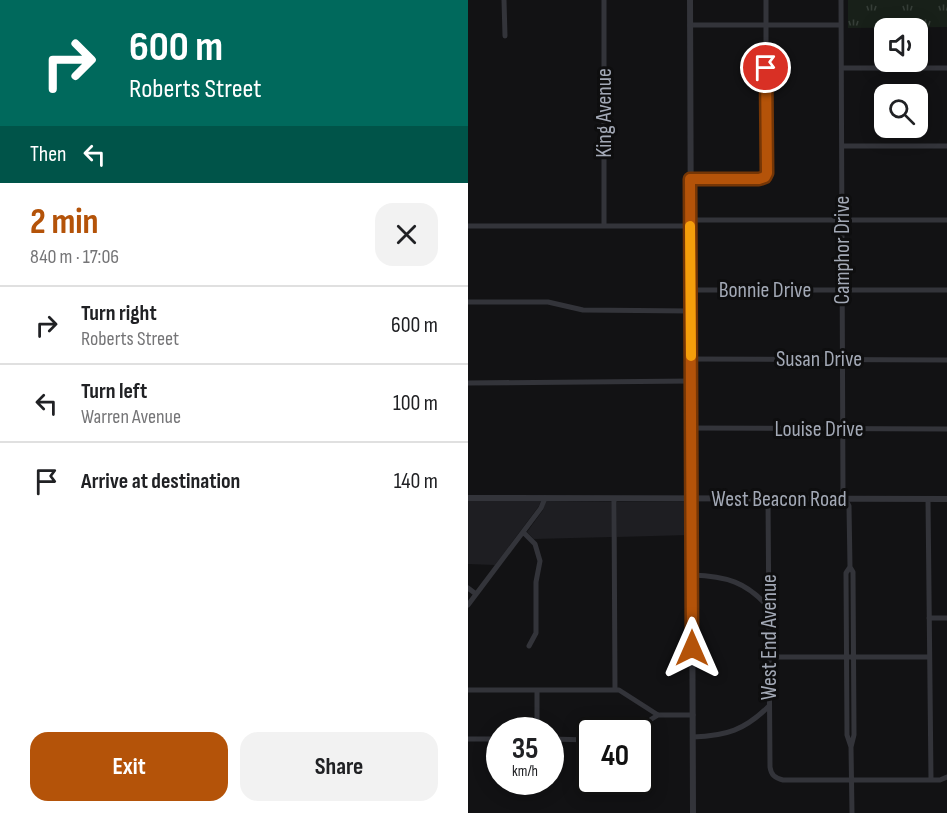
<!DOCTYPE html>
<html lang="en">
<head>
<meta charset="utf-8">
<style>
  :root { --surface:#fff; --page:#f2f2f2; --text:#202124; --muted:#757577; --line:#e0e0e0; --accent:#b45309 }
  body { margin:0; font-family:"Sofia Sans Condensed",sans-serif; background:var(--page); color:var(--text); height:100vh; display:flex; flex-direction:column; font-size:22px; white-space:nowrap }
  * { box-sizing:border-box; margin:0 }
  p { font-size:20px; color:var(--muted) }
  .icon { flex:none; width:33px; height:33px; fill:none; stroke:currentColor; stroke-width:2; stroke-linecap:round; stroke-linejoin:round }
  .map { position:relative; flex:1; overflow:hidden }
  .sheet { display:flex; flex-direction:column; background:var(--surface); width:468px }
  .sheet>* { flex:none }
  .banner { background:#00695c; color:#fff; overflow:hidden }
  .fabs { position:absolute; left:406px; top:18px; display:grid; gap:12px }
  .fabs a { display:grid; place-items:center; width:54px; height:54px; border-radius:12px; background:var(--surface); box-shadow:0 3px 15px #0003; font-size:30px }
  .speed { position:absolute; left:18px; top:717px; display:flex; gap:12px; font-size:30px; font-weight:700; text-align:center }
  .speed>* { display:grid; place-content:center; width:78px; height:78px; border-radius:50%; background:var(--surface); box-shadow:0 3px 15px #0003; line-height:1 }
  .speed small { font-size:15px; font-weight:400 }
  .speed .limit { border:3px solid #111; border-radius:9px; background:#fff; color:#111 }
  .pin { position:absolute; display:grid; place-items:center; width:51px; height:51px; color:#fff; margin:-26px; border:3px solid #fff; border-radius:50%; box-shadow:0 2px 6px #0007 }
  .me { position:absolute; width:66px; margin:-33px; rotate:0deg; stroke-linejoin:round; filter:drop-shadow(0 0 4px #0008) }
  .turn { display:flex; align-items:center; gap:21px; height:126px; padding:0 30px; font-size:27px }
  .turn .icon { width:78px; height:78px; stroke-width:2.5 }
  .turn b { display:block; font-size:42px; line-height:51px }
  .then { display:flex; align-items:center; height:57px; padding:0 30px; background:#0003; gap:12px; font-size:22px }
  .round { display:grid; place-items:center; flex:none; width:63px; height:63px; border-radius:18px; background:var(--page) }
  .overview { display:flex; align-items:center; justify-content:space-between; height:102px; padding:0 30px }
  h1 { font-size:36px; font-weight:700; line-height:45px; color:var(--accent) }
  .primary-button { display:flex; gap:12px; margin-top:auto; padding:12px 30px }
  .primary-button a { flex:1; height:69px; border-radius:18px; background:var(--accent); color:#fff; font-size:24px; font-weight:700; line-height:69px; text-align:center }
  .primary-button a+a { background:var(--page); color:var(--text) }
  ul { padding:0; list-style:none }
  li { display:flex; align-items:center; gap:18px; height:78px; padding:0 30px; border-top:2px solid var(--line) }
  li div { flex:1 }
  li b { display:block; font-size:22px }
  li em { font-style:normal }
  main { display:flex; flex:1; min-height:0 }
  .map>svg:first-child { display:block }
  .built { fill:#1e1e22 }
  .grass { fill:url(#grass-tufts) }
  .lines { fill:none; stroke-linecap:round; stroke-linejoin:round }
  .minor { stroke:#33343a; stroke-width:5 }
  .tertiary { stroke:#33343a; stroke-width:6 }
  .route-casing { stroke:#753606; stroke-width:15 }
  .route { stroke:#b45309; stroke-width:10 }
  .slow { stroke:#f59e0b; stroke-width:10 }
  .labels { text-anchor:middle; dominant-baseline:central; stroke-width:6; stroke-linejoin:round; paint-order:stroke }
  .street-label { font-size:22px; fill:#a3a9b6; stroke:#0e0e0f }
</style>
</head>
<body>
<main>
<section class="sheet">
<div class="banner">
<div class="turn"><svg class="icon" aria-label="right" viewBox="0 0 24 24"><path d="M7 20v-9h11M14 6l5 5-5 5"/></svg><div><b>600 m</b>Roberts Street</div></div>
<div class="then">Then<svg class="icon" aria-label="left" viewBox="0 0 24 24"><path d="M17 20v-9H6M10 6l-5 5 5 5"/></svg></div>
</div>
<div class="overview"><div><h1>2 min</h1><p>840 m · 17:06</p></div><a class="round"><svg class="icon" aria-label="close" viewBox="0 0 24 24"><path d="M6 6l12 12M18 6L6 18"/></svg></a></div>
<ul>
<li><svg class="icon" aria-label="right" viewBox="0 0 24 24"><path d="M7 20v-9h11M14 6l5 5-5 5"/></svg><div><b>Turn right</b><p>Roberts Street</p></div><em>600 m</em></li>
<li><svg class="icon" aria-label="left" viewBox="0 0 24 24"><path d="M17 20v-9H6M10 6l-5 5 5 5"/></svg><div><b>Turn left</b><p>Warren Avenue</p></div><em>100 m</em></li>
<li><svg class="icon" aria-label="arrive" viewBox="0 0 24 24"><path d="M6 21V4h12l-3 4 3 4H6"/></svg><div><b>Arrive at destination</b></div><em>140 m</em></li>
</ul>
<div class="primary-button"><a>Exit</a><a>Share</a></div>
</section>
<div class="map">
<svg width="479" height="813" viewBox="0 0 479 813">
  <defs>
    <pattern id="grass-tufts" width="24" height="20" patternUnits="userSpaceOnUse" patternTransform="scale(1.5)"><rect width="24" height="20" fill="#182019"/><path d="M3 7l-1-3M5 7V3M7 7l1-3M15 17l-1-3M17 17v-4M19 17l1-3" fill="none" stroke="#363e38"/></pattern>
  </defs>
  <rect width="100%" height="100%" fill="#121214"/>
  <!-- built -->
  <path class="built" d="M0 501H73L71 506 27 565 0 564Z
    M78 501 144 502V537L66 539 59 532 75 510Z
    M149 502H221V535L149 537Z"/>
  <!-- grass -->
  <path class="grass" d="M380 0H479V27L380 28Z"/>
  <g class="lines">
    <!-- minor -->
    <path class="minor" d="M36 0 37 36
      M136 0V225
      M373 0 375 495 381 506 382 567 385 572 386 735 383 747
      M222 25H373
      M374 68H479
      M374 146H479
      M222 179H291L295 178 298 175V0
      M0 226H217L227 220H479
      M223 290H479
      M0 302H80L115 310 223 311
      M223 359 479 360
      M0 383 224 381
      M223 428 479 429
      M146 499 147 690
      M300 499 302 767C303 775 307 778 315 780H472L479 777
      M460 499 463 780
      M55 532 67 544 72 561 68 582V633L61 646
      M382 567 378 573 379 735 383 747 384 813
      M224 575C258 576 279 582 301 608
      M0 588 8 594
      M0 605 73 508 77 498
      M461 618H479
      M301 657H461
      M0 690H151L190 715
      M69 690V730
      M190 715H225
      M166 730 190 715
      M225 737C258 736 277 730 301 706
      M0 739H32
      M82 739 122 740"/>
    <!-- tertiary -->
    <path class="tertiary" d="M222 0 225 813
      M0 498 479 499"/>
  </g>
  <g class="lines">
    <!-- route casing -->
    <g class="route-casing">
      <path id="route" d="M224 648 222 179H291L297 177 299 173 298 68"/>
    </g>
    <!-- route -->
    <use href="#route" class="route"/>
    <!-- slow -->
    <path class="slow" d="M222 226 223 356"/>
  </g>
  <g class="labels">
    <!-- street labels -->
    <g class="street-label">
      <text transform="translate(136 113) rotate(-90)">King Avenue</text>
      <text transform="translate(374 250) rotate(-90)">Camphor Drive</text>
      <text x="297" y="290">Bonnie Drive</text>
      <text x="351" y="359">Susan Drive</text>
      <text x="351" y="429">Louise Drive</text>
      <text x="311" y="499">West Beacon Road</text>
      <text transform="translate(301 637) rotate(-90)">West End Avenue</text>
    </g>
  </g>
</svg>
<div class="fabs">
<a><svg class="icon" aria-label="sound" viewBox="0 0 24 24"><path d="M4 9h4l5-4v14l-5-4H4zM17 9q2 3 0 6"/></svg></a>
<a><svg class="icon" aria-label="search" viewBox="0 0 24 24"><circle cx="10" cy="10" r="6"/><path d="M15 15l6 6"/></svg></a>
</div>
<div class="speed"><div>35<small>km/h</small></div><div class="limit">40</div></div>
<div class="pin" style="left:298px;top:68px;background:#d93025"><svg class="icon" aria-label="arrive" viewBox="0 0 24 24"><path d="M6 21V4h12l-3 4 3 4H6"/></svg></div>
<svg class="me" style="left:224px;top:648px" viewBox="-20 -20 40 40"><path d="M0-17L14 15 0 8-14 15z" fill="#b45309" stroke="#fff" stroke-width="4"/></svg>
</div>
</main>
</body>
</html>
